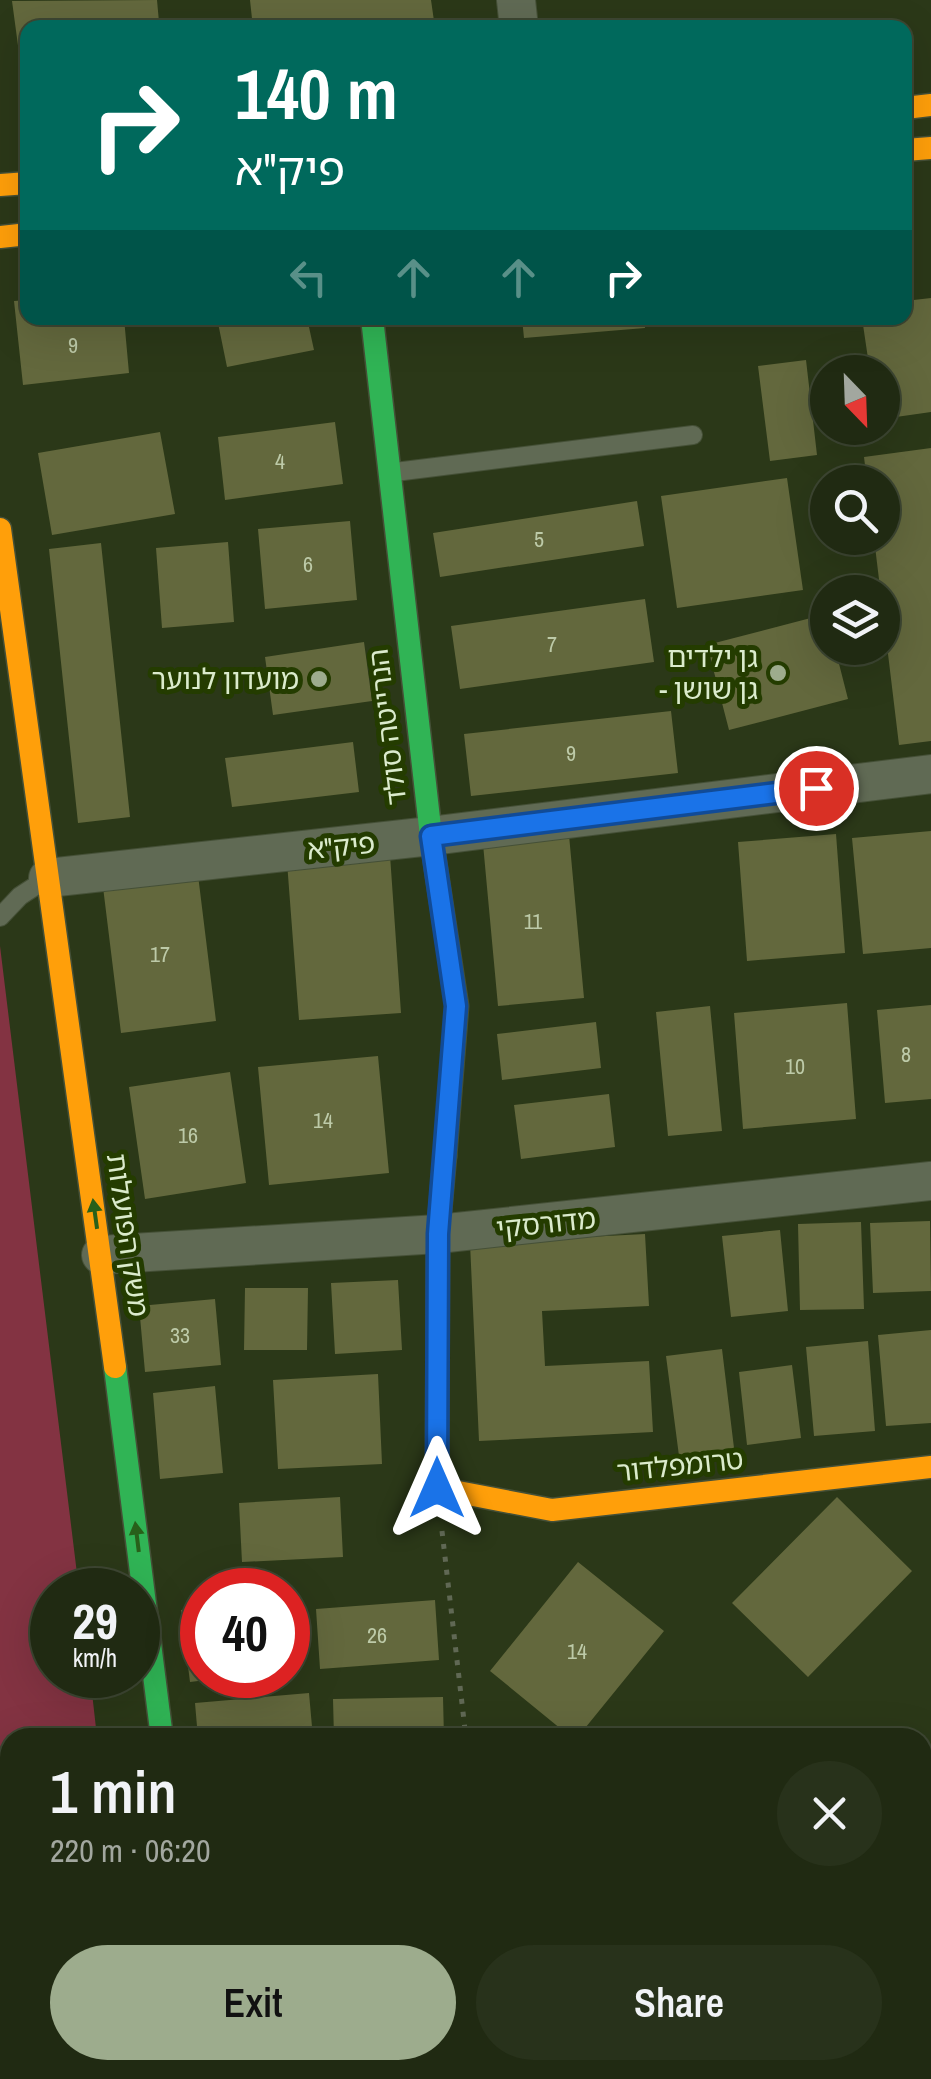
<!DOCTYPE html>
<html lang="en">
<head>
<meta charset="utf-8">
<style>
  :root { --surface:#202a12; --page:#28321b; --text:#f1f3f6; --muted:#a2a79f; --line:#3d4632; --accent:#9dac8d }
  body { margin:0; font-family:"Archivo Narrow","Noto Sans Hebrew",sans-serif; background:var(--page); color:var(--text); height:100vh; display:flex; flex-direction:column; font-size:38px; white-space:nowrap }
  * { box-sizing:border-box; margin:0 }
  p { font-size:32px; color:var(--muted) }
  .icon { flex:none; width:55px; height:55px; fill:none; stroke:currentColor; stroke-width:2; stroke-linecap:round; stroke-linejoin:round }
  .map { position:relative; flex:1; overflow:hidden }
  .side { position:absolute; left:0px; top:1728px; width:932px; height:352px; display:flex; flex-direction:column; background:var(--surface); border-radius:30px 30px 0 0; box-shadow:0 10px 40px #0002,0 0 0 2px var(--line) }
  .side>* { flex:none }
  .banner { position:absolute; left:20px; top:20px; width:892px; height:305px; border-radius:20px; box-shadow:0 10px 40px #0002,0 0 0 2px var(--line); background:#00695c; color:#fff; overflow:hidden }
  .needle { width:65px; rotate:157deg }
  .tools { position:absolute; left:810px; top:355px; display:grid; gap:20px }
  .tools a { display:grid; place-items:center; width:90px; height:90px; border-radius:50%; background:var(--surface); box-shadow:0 10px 40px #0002,0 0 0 2px var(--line); font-size:50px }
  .speed { position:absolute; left:30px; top:1568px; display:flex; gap:20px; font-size:50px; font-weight:700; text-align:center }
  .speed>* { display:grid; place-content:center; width:130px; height:130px; border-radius:50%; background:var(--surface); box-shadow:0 10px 40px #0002,0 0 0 2px var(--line); line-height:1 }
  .speed small { font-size:25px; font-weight:400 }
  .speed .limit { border:15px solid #d22; background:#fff; color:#111 }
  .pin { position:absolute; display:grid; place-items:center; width:85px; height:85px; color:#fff; margin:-42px; border:5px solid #fff; border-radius:50%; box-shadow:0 2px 10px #0007 }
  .me { position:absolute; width:110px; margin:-55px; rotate:0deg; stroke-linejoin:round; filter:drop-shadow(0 0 8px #0008) }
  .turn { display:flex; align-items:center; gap:35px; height:210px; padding:0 50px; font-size:45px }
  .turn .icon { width:130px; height:130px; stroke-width:2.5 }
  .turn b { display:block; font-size:70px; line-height:85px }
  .lanes { display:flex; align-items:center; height:95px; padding:0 50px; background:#0003; justify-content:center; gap:50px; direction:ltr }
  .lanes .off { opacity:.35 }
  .round { display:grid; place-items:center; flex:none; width:105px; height:105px; border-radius:52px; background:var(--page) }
  .overview { display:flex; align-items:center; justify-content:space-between; height:170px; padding:0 50px }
  h1 { font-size:60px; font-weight:600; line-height:75px }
  .action { display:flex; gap:20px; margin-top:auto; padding:20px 50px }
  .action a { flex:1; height:115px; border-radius:60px; background:var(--accent); color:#111; font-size:40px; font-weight:600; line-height:115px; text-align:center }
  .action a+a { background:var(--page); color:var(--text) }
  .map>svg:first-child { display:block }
  .green { fill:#833342 }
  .building { fill:#63683d }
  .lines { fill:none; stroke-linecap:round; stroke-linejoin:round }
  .lane-casing { stroke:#455037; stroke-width:20 }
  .street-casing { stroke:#455037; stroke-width:40 }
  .fast-casing { stroke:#455037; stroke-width:25 }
  .slow-casing { stroke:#455037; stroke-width:25 }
  .path { stroke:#606854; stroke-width:5; stroke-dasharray:5 8; stroke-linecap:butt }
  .lane { stroke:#606a54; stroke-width:18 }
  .street { stroke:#606a54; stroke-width:38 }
  .fast { stroke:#30b455; stroke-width:22 }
  .slow { stroke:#ff9f0a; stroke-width:22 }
  .oneway { fill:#28601a }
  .route-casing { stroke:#114b97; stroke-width:25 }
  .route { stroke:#1a73e8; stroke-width:18 }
  .poi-dot { fill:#9dac8d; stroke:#243c00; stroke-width:4 }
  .labels { text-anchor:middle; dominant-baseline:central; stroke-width:10; stroke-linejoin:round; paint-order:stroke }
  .number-label { font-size:22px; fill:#bdcaa8 }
  .poi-label { font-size:28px; fill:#dbebcc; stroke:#243c00; text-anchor:end }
  .street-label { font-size:28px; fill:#dbebcc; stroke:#243c00 }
</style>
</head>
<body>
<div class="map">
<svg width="931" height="2079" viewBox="0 0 931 2079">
  <rect width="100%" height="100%" fill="#2b3818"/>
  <!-- green -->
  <path class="green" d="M0 946 79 1590H52V1675H90L97 1737 10 1738V1807L0 1809Z"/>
  <!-- building -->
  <path class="building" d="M157 0 159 22 196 18 197 28H28V52L19 53 12 1Z
    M250 0H431L435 28H291L290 25 253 28Z
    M931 298V412L882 419V372H870L862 318H905V301Z
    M28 300V318H124L129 373 23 385 14 301Z
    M217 318H307L314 350 227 367Z
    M522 318H644L645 328 524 338Z
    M806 360 817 455 770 461 758 366Z
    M335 422 343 484 225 500 218 437Z
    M160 432 175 514 52 535 38 453Z
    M931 448V741L899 745 874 538H882V482H867L864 457Z
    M787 478 803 590 677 608 661 496Z
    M637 501 644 546 440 577 433 533Z
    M350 521 357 600 265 609 258 529Z
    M228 542 234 622 162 628 156 548Z
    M101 543 130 817 78 823 49 549Z
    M645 599 654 662 460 689 451 626Z
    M826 614 828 648H835L848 699 729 730 707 645Z
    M364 642 372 701 273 715 265 657Z
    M671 711 678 773 471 796 464 734Z
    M353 742 359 792 232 807 225 758Z
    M931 831V948L863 954 852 838Z
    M836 834 845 953 747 961 738 842Z
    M569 835 584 998 498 1006 483 844Z
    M390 855 401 1013 299 1020 287 862Z
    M198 875 216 1021 121 1033 103 887Z
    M847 1003 856 1119 743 1129 734 1013Z
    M931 1005V1099L885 1103 877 1010Z
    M710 1006 722 1131 668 1136 656 1012Z
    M596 1022 601 1068 502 1080 497 1034Z
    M378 1056 389 1173 269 1185 258 1067Z
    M230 1072 246 1183 145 1199 129 1087Z
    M609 1094 615 1147 521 1159 514 1105Z
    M930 1221 931 1291 873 1293 870 1223Z
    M861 1222 864 1309 800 1310 798 1224Z
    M780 1230 788 1311 731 1317 722 1236Z
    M645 1234 649 1306 542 1311 545 1366 649 1361 653 1432 479 1441 470 1243Z
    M398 1280 402 1350 335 1354 331 1283Z
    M245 1288H308L307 1350H244Z
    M215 1299 221 1365 145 1372 139 1306Z
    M931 1330V1423L886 1426 878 1335Z
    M868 1341 875 1431 814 1436 806 1347Z
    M722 1349 734 1448 679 1456 666 1356Z
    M792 1365 801 1438 747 1445 739 1372Z
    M378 1374 382 1464 278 1469 273 1380Z
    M215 1386 223 1473 160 1479 153 1393Z
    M340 1497 343 1557 242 1562 239 1503Z
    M837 1497 912 1571 808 1677 732 1603Z
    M578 1562 664 1631 577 1738H572L490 1671Z
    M435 1600 439 1660 320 1669 316 1609Z
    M202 1607V1675L231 1677 190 1682 181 1610Z
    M309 1693 313 1738H198L195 1703Z
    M443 1697 444 1738H334L333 1699Z
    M3 1944H10V2023H7Z
    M922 1991H926L927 2029H922Z
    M192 2070H252V2079H192Z
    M289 2070H337L338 2079H290Z
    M363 2070H411V2079H363Z
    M444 2070H507L508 2079H444Z"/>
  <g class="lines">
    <!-- lane casing -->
    <g class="lane-casing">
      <path id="lane" d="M395 472 693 435
        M0 917 20 896 43 881"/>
    </g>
    <!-- street casing -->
    <g class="street-casing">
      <path id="street" d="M516 0 519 28
        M48 878 431 836 931 774
        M101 1255 438 1234 931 1181
        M140 2070V2079
        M758 2079 764 2070"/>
    </g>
    <!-- fast casing -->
    <g class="fast-casing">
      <path id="fast" d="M372 318 431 836 457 1006 445 1156
        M115 1367 162 1738
        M922 1798H931
        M0 1865H10"/>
    </g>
    <!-- slow casing -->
    <g class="slow-casing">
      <path id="slow" d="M905 108 931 105
        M905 150 931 148
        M0 185 28 183
        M0 237 28 234
        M0 529 115 1367
        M445 1156 438 1234 437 1488 552 1510 931 1467"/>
    </g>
    <!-- path -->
    <path class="path" d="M442 1531 466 1738"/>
    <!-- lane -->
    <use href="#lane" class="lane"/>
    <!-- street -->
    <use href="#street" class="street"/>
    <!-- fast -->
    <use href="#fast" class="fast"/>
    <!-- slow -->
    <use href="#slow" class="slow"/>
  </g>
  <!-- one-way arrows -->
  <defs><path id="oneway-solid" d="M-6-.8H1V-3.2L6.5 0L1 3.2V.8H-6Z" transform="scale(2.5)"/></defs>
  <g class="oneway">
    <use href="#oneway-solid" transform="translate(95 1214) rotate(-98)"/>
    <use href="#oneway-solid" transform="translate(137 1537) rotate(-97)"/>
  </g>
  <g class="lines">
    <!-- route casing -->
    <g class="route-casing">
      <path id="route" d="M437 1488 438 1234 456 1006 431 836 816 788"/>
    </g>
    <!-- route -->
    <use href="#route" class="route"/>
  </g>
  <!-- markers -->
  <g class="poi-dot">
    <circle cx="778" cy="673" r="10"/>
    <circle cx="319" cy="679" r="10"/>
  </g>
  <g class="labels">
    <!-- number labels -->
    <g class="number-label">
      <text x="73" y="345">9</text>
      <text x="280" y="461">4</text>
      <text x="539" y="539">5</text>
      <text x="308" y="564">6</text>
      <text x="552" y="644">7</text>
      <text x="571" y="753">9</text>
      <text x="533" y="921">11</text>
      <text x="160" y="954">17</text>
      <text x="906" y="1054">8</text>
      <text x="795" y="1066">10</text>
      <text x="323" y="1120">14</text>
      <text x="188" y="1135">16</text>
      <text x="180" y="1335">33</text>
      <text x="377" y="1635">26</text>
      <text x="577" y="1651">14</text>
    </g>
    <!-- poi labels -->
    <g class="poi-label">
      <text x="758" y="657">גן ילדים<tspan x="758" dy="32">- גן שושן</tspan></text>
      <text x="299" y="679">מועדון לנוער</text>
    </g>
    <!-- street labels -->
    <g class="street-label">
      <text transform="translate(387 727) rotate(-97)">הנרייטה סולד</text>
      <text transform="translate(341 846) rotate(-6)">פיק"א</text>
      <text transform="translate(546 1223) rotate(-6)">מדורסקי</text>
      <text transform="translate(128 1235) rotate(82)">משק הפועלות</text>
      <text transform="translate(680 1465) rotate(-6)">טרומפלדור</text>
    </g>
  </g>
</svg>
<div class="tools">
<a><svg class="needle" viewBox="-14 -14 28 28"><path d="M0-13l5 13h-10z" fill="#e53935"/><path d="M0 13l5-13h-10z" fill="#a2a79f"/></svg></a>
<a><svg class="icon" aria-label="search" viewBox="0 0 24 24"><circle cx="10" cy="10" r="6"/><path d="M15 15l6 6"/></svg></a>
<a><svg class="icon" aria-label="layers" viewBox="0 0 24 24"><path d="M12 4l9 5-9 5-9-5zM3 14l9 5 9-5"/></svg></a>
</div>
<div class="speed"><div>29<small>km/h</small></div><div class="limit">40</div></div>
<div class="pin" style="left:816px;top:788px;background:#d93025"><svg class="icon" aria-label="arrive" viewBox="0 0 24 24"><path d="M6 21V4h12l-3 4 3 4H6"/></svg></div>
<svg class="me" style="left:437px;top:1488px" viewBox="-20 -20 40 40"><path d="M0-17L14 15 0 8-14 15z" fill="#1a73e8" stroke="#fff" stroke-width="4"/></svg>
<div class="banner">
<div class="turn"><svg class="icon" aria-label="right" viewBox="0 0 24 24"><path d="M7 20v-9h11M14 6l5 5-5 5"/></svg><div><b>140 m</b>פיק&quot;א</div></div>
<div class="lanes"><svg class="icon off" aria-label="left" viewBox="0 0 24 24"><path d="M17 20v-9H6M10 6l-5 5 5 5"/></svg><svg class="icon off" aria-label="ahead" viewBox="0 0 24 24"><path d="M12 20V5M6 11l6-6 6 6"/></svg><svg class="icon off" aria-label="ahead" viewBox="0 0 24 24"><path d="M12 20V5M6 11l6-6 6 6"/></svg><svg class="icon" aria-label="right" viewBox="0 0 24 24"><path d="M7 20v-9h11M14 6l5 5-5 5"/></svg></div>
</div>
<section class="side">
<div class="overview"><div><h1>1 min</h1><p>220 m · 06:20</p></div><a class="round"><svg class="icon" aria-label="close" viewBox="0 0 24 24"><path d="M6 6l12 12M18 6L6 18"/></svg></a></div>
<div class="action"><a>Exit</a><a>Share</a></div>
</section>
</div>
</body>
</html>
